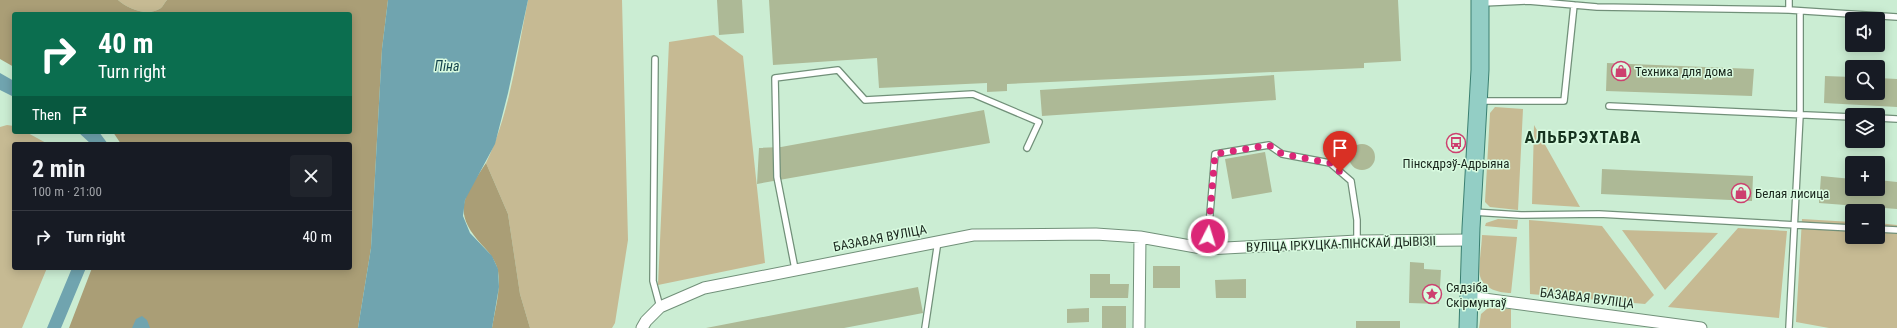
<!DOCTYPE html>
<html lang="en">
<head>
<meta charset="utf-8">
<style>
  :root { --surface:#171b24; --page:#20242c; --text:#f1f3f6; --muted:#9ea1a6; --line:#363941 }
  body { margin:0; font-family:"Roboto Condensed",sans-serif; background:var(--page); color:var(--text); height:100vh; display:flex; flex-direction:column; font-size:15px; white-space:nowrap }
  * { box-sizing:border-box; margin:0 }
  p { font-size:13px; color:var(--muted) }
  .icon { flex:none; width:22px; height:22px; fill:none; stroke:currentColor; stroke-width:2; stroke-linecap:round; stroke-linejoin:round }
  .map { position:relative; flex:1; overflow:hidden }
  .sheet { position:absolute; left:12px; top:142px; width:340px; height:128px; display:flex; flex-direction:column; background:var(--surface); border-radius:4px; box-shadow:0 2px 10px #0003 }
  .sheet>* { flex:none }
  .hud { position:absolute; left:12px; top:12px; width:340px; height:122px; border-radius:4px; box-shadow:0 2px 10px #0003; background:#0b6e4f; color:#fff; overflow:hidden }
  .tools { position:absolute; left:1845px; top:12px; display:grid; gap:8px }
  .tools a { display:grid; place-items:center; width:40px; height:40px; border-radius:4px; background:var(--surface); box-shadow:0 2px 10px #0003; font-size:20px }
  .pin { position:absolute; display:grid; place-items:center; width:34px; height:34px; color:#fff; margin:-41px -17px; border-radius:50% 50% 50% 0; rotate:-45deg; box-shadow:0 0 4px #0007 }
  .pin .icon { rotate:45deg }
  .me { position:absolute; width:44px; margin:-22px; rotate:5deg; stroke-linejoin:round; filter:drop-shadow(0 0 3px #0008) }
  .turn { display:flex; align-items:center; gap:14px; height:84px; padding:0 20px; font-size:18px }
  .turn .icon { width:52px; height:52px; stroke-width:2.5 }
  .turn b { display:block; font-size:28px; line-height:34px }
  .then { display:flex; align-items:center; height:38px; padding:0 20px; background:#0003; gap:8px; font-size:15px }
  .round { display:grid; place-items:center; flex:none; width:42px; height:42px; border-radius:4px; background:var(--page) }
  .summary { display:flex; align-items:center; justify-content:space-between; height:68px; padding:0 20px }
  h1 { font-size:24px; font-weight:700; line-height:30px }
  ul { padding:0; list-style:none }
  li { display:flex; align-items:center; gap:12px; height:52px; padding:0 20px; border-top:1px solid var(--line) }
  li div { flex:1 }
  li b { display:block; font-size:15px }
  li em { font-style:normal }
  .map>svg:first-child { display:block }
  .green { fill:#c6ba93 }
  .forest { fill:#aa9e76 }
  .water { fill:#70a4af }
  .building { fill:#adb996 }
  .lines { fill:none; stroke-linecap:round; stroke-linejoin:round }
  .lane-casing { stroke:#719079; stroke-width:8 }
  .street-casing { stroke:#719079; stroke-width:13 }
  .primary-casing { stroke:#3a7f71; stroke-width:19 }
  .lane { stroke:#fff; stroke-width:5.5 }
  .street { stroke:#fff; stroke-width:11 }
  .primary { stroke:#93cec5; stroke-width:17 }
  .route { stroke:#db2777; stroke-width:7; stroke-dasharray:0 12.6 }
  .labels { text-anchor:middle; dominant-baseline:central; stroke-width:3; stroke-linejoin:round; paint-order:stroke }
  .poi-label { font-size:13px; fill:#1a271d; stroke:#d9fbe0; text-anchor:start }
  .street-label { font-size:13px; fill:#1a271d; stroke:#d9fbe0 }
  .water-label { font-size:14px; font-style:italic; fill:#14444d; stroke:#d9fbe0 }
  .district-label { font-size:17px; font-weight:bold; letter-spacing:1px; fill:#173420; stroke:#d9fbe0 }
</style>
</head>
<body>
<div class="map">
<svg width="1897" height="328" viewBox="0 0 1897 328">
  <rect width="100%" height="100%" fill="#cbedd3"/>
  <!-- green -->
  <path class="green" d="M118 0H167C165 2 163 6 161 8 148 17 128 9 118 0Z
    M528 0H622L628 240 615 323 612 328H530L520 294 508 214 486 163C510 113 517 54 528 0Z
    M714 35 743 56 765 263 658 285 669 42Z
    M1495 107 1523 109 1518 210 1490 207 1485 202 1490 113Z
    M7 125 14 126V132H26L48 144H14V268H47L22 328H0V127Z
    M1534 125 1580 207 1532 204Z
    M1498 219 1518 220 1517 229 1485 226 1486 223Z
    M1802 219 1852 222V237H1878V223L1897 225V328H1829L1796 322Z
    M1529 220 1602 226 1654 295 1645 304 1530 294Z
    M1738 228 1787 231 1779 318 1668 307Z
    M1622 230 1718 233 1665 290Z
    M1482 235 1517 237 1511 293C1500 293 1483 289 1480 276 1478 268 1482 244 1482 235Z
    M1488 308 1511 309V328H1479L1481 314Z"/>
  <!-- forest -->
  <path class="forest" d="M0 0H118C128 9 148 17 161 8 163 6 165 2 167 0H388L382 49 371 248 358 328H69L92 268H350V144H121L113 132H350V14H14V67L0 59Z
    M486 163 508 214 520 294 530 328H492C495 309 501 290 498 271 496 261 489 252 482 245 451 211 464 197 486 163Z"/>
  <!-- water -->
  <path class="water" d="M388 0H528L508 93 495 144 465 200 463 216 470 233 492 256 498 269 499 287 492 328H358L371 248 382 49Z
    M0 73 14 81V97L0 90Z
    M78 132H99L108 144H91Z
    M72 268H86L61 328H47Z
    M142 316 147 320 150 328H132L136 319Z"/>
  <!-- building -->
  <path class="building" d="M717 0H742L744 33 719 35Z
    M769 0H1398L1401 61 1364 63V68L1007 84V91L987 92V83L879 88 877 58 773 65Z
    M1607 63 1754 69 1752 96 1606 91Z
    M1274 75 1276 100 1042 116 1040 90Z
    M1825 76 1852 77V93H1878V78L1897 79V107L1824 103Z
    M984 110 990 143 757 184 759 148 781 147Z
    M1349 157a13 13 0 1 1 26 0a13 13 0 1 1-26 0Z
    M1265 152 1272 192 1232 199 1225 159Z
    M1602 169 1753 176 1752 201 1601 194Z
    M1821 176 1852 179V189H1878V180L1897 182V209L1819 203Z
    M1410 262 1424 263V269L1441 270 1439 304 1409 303Z
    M1153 266H1180V288H1153Z
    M1090 274H1110V284H1129L1128 298H1090Z
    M1246 279V298H1216L1215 280Z
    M918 287 923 313 844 328H706Z
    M1102 306H1126V328H1102Z
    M1089 308V322L1067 323V309Z
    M1356 321H1400V328H1356Z"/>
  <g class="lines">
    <!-- lane casing -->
    <g class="lane-casing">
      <path id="lane" d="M1483 3 1528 1 1597 7 1789 10 1897 17
        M1789 10V0
        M655 59 653 281 660 307
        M1479 101H1564L1574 5
        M1609 106 1852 117
        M1878 118 1897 119
        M1473 212 1521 215 1599 214 1852 228
        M1878 229 1897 230
        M1207 249 1215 154 1269 145 1282 154 1330 163 1351 181 1357 220V241
        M795 269 777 177 775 78 838 70 865 100 973 94 1039 122 1027 148
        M925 328 938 241
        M1789 328 1800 115V12"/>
    </g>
    <!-- street casing -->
    <g class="street-casing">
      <path id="street" d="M1469 297 1701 328
        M642 328 646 321 660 307 704 288 973 235 1096 234 1140 237 1207 249 1357 241 1471 240
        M1139 328 1140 237"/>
    </g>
    <!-- primary casing -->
    <g class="primary-casing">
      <path id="primary" d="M1468 328 1471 228 1480 70V0"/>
    </g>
    <!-- lane -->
    <use href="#lane" class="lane"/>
    <!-- street -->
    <use href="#street" class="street"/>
    <!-- primary -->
    <use href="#primary" class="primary"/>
  </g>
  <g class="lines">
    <!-- route -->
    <path class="route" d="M1208 236 1215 154 1269 145 1282 154 1330 163 1340 172"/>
  </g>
  <!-- icons -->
  <defs>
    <g id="shop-ring" transform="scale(1)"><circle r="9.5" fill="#d9fbe0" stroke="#cd406f" stroke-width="1.5"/><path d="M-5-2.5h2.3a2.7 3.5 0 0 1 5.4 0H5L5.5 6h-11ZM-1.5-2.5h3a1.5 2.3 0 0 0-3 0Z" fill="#cd406f"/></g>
    <g id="bus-ring" transform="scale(1)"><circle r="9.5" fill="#d9fbe0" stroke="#cd406f" stroke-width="1.5"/><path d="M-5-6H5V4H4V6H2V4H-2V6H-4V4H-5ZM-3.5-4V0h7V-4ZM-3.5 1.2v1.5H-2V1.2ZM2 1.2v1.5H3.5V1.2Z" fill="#cd406f"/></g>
    <g id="sight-ring" transform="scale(1)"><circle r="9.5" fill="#d9fbe0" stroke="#cd406f" stroke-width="1.5"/><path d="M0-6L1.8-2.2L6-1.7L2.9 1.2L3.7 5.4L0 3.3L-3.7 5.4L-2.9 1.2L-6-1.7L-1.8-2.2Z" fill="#cd406f"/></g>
  </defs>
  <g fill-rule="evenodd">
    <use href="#shop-ring" x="1621" y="71"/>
    <use href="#bus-ring" x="1456" y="143"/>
    <use href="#shop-ring" x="1741" y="193"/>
    <use href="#sight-ring" x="1432" y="294"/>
  </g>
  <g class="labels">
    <!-- poi labels -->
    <g class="poi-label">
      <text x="1635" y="71">Техника для дома</text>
      <text x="1456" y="163" text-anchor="middle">Пінскдрэў-Адрыяна</text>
      <text x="1755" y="193">Белая лисица</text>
      <text x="1446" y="287">Сядзіба<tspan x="1446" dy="15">Скірмунтаў</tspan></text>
    </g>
    <!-- street labels -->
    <g class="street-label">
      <text transform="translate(880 238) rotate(-11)">БАЗАВАЯ ВУЛІЦА</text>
      <text transform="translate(1341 244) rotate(-2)">ВУЛІЦА ІРКУЦКА-ПІНСКАЙ ДЫВІЗІІ</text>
      <text transform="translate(1587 298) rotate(7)">БАЗАВАЯ ВУЛІЦА</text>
    </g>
    <!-- water labels -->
    <g class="water-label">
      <text x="447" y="66">Піна</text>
    </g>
    <!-- district labels -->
    <g class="district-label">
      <text x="1583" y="137">АЛЬБРЭХТАВА</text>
    </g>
  </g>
</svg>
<div class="tools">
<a><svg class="icon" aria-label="sound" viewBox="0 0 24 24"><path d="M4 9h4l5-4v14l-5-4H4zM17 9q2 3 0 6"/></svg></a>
<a><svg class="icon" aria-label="search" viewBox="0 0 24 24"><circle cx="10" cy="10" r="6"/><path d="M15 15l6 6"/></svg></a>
<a><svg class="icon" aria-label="layers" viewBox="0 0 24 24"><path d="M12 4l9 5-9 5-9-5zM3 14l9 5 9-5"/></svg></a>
<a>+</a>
<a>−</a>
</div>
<div class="pin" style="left:1340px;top:172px;background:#d93025"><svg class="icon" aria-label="arrive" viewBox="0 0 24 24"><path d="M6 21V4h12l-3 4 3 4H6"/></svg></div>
<svg class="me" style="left:1208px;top:236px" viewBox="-20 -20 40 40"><circle r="17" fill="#db2777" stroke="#fff" stroke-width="3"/><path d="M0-11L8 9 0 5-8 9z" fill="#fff"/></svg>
<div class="hud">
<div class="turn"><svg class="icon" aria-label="right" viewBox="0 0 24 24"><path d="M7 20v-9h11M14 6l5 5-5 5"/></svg><div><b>40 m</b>Turn right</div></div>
<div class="then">Then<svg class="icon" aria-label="arrive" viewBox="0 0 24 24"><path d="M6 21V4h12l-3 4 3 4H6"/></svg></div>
</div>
<section class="sheet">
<div class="summary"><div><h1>2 min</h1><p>100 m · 21:00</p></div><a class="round"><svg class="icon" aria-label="close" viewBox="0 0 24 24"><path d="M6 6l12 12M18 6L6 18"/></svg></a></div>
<ul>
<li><svg class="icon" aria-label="right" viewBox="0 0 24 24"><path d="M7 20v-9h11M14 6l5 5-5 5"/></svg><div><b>Turn right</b></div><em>40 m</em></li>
</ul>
</section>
</div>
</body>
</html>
